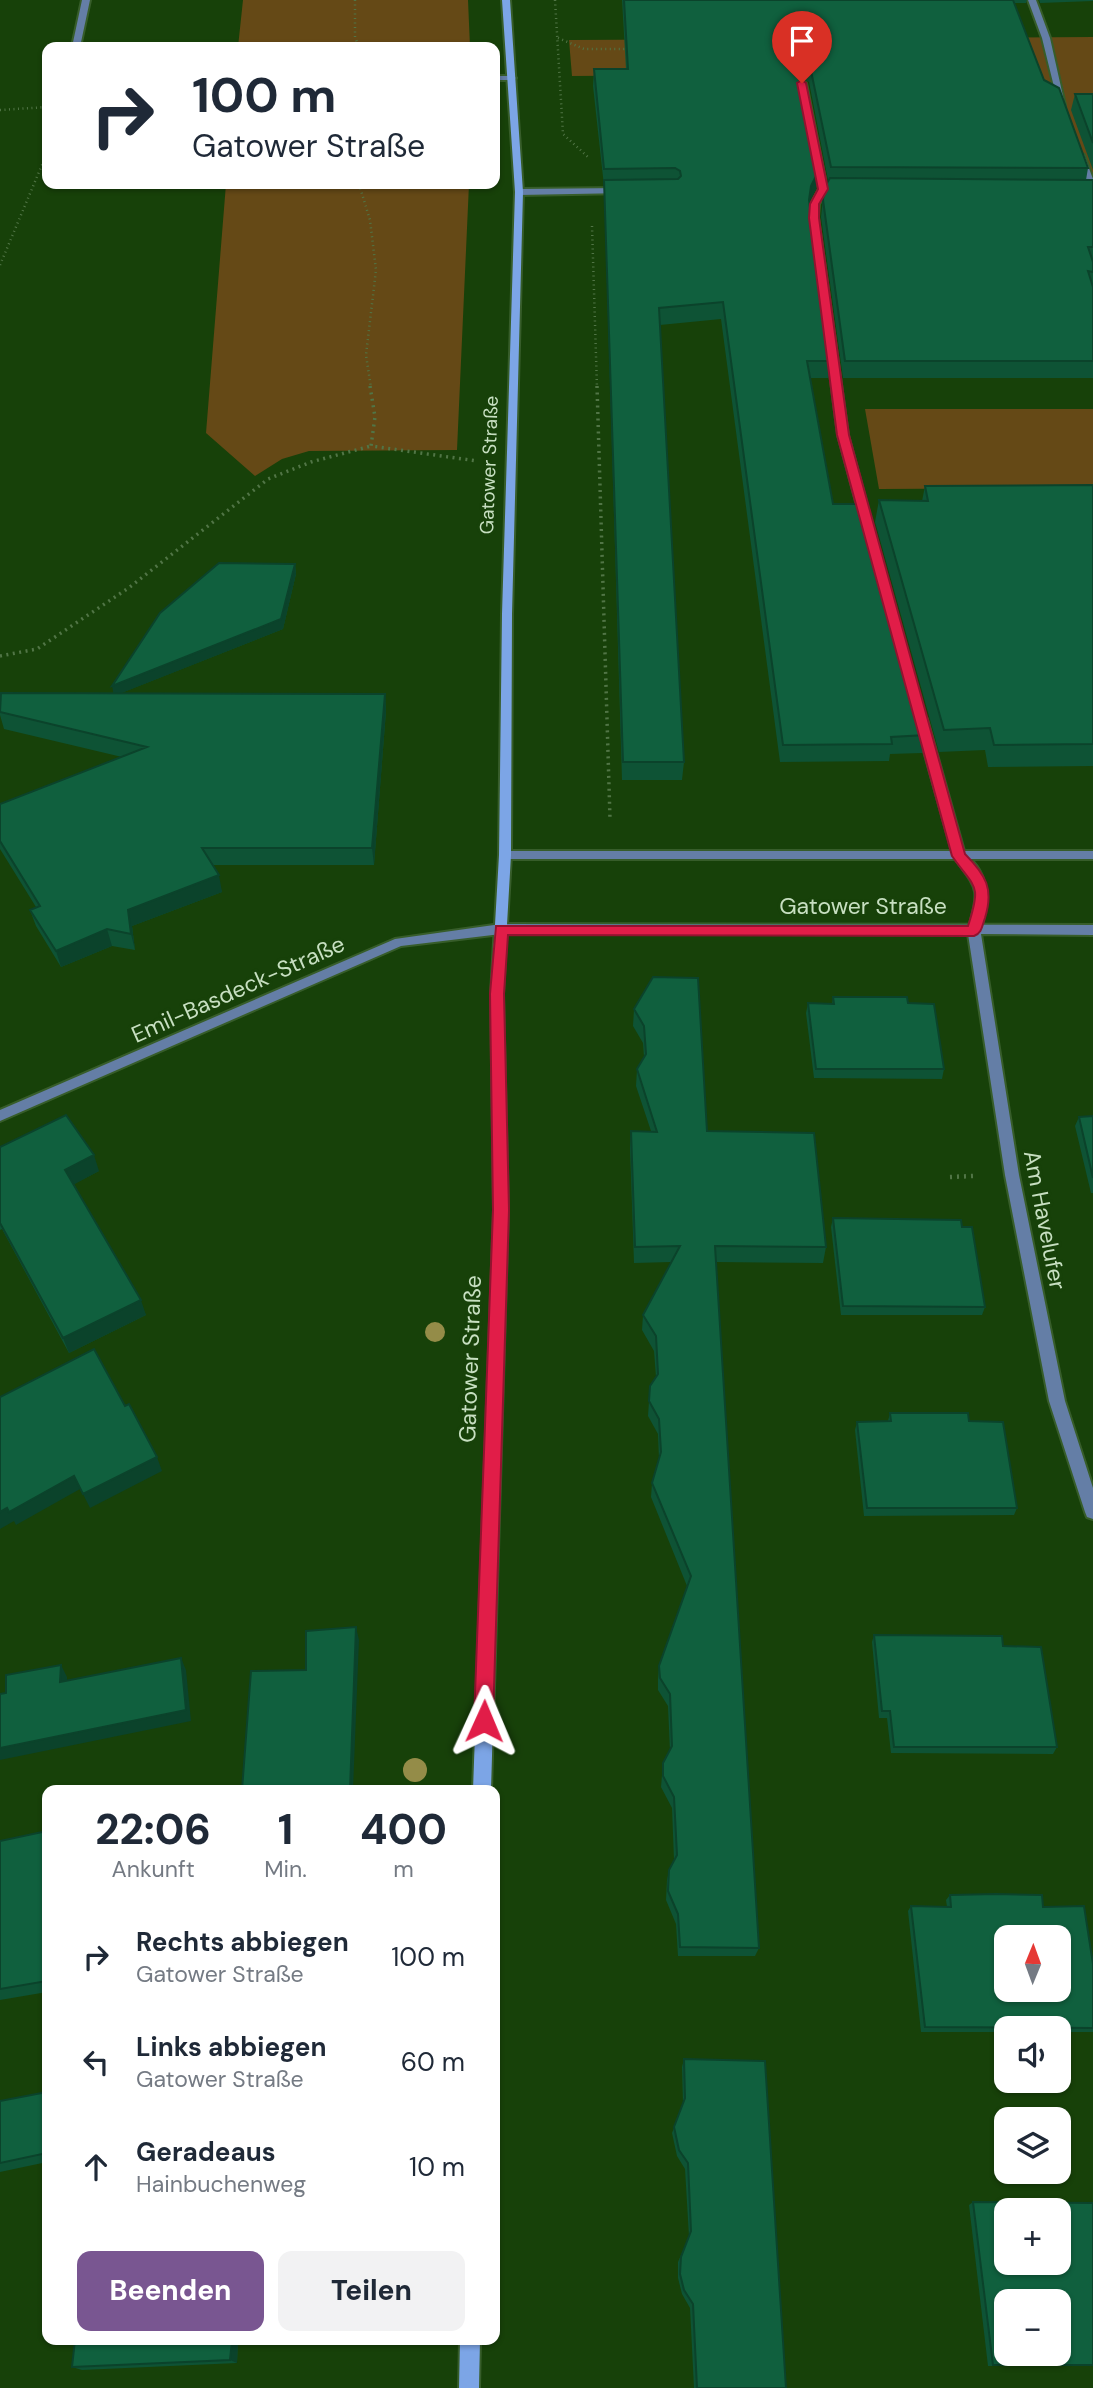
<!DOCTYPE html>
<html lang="de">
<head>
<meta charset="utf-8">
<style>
  :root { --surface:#fff; --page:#f2f2f3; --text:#1f2937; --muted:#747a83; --accent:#795691 }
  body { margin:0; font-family:"DM Sans",sans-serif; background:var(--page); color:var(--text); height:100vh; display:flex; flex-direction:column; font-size:26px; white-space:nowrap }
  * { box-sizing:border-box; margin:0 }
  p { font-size:23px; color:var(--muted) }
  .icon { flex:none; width:38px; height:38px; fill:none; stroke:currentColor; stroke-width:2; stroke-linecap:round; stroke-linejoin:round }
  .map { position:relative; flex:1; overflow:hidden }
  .side { position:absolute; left:42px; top:1785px; width:458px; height:560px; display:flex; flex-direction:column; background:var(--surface); border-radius:14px; box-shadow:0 2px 5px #0004 }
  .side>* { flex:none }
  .banner { position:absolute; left:42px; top:42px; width:458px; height:147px; border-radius:14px; box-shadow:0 2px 5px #0004; background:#fff; color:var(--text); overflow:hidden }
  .needle { width:46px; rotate:1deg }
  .buttons { position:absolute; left:994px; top:1925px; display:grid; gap:14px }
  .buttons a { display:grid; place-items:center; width:77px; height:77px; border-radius:14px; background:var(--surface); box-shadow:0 2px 5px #0004; font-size:35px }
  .pin { position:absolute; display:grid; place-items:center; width:60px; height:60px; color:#fff; margin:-72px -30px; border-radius:50% 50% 50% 0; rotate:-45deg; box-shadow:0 0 7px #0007 }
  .pin .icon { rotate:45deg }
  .me { position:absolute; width:77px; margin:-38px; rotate:1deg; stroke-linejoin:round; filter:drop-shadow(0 0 5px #0008) }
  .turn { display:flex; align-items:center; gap:24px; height:147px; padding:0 35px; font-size:32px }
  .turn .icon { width:91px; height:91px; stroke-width:2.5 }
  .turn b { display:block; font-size:49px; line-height:60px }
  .eta { display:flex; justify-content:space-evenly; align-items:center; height:119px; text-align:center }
  .eta b { font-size:42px; font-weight:800; line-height:49px }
  .primary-button { display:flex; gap:14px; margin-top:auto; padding:14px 35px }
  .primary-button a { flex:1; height:80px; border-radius:14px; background:var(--accent); color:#fff; font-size:28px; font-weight:800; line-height:80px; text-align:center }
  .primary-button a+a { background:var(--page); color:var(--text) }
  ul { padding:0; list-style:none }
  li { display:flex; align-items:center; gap:21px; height:105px; padding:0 35px }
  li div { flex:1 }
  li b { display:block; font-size:26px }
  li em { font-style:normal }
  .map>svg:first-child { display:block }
  .green { fill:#654916 }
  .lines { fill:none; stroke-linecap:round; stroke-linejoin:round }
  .service-casing { stroke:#375d2a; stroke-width:4 }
  .minor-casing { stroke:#375d2a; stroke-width:4 }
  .secondary-casing { stroke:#375d2a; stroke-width:4 }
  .path-far2 { stroke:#517546; stroke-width:2.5; stroke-dasharray:1 3.5; stroke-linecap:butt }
  .path-far1 { stroke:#517546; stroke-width:3.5; stroke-dasharray:2 4.5; stroke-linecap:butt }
  .path { stroke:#517546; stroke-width:4.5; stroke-dasharray:2 5; stroke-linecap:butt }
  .service { fill:#647ea6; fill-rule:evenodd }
  .minor { fill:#647ea6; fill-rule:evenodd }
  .secondary { fill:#7ca5e6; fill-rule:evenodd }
  .tree { fill:#948c48 }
  .wall { fill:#0e5335 }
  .shaded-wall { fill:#0b432b }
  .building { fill:#10603e; stroke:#0b432b; stroke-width:2; fill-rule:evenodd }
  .route { fill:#e11d48; stroke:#92132f; stroke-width:2 }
  .labels { text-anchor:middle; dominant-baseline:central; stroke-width:6; stroke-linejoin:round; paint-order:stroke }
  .far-street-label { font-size:19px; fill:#c7dfc1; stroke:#174109 }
  .street-label { font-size:23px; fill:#c7dfc1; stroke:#174109 }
</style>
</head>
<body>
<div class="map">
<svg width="1093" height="2388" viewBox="0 0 1093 2388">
  <rect width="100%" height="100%" fill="#174109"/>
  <!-- green -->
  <path class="green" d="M243 0H468L470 47H238Z
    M1093 37V181L1032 73 572 76 569 40Z
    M226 184H469L457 450 309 451 282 459 255 476 206 433Z
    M865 409H1093V488L879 489Z"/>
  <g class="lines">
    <!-- service casing -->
    <g class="service-casing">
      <path id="service" d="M82 0H90L80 47H72Z
        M495 76H512L516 78 512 80H495Z
        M623 188 626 189V193L519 195 515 192 519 189Z
        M959 852C984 863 990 892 984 916 982 925 982 932 974 936L968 931C980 887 979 891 953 856Z"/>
    </g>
    <!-- minor casing -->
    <g class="minor-casing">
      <path id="minor" d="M1028 0H1036L1050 38 1065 105 1058 103 1042 38Z
        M802 81 806 83 827 189 819 204 818 217 848 435 872 524 867 527 862 524 838 435 810 217 811 204 819 189 798 83Z
        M1077 153 1084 155 1093 179V193L1089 190Z
        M921 715 927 719 964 851H1093V859H505L499 855 505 851H952L915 719Z
        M501 924 1093 925V935L981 934 1019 1175 1065 1401 1093 1488V1519L1087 1517 1085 1512 1049 1401 1005 1175 968 934H501L401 946 0 1121V1110L395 939Z"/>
    </g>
    <!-- secondary casing -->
    <g class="secondary-casing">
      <path id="secondary" d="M502 0H510L523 192 512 614 511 855 503 994 508 1210 491 1790H473L494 1210 491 994 499 855 502 614 515 192Z
        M460 2340H480L479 2388H459Z"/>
    </g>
    <!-- path-far2 -->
    <path class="path-far2" d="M355 0V37L359 47
      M555 0 563 134 589 158
      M558 38 584 49H630
      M0 110 47 107
      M359 184 370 220 376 270 366 355 371 388
      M592 226 597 388
      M0 265 47 153"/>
    <!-- path-far1 -->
    <path class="path-far1" d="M370 386 375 417 371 446 477 461
      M597 386 610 819
      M0 656 37 649 130 587 268 479 311 462 371 446"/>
    <!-- path -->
    <path class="path" d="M950 1177 973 1176"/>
    <!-- service -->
    <use href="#service" class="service"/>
    <!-- minor -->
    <use href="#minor" class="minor"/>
    <!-- secondary -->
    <use href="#secondary" class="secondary"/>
  </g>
  <!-- trees -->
  <g class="tree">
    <circle cx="435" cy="1332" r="10"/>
    <circle cx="415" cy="1770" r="12"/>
  </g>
  <!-- wall -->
  <path class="wall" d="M622 0H1027L1026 3H1014L1044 80 1088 168 1086 180H1093V378H843L821 217 824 188 828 180 809 82 803 79 800 80 816 189 809 201 830 361 828 378H810L833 504 926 735 922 753 890 754 889 761 780 762 721 319 660 325 684 762 682 780H622L604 186 593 86 594 69H626Z
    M1039 0H1093V1L1040 3Z
    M1075 94H1093V170L1071 110Z
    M1093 485V766L988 767 985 750 939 752 875 522 879 500 922 501 925 486Z
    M295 564 296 574 283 629 121 693 385 694 386 711 374 865H212L222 892 132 926 135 950 112 946 61 967 36 926 30 910 36 907 0 849V804L122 757 4 729 0 715V703L113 693Z
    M833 997 908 1003 944 1069 942 1079 814 1078 806 1013 808 1003 832 1004Z
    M634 1009 707 1131 826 1247 823 1263 716 1262 759 1948 755 1956H678L676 1924 666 1900 667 1880 669 1870 674 1860 672 1808 661 1787 663 1763 670 1751 668 1706 658 1690V1679L659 1666 687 1586 651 1497 652 1483 659 1459 658 1434 648 1416 650 1386 656 1377 654 1351 642 1330 643 1315 671 1262 634 1263 630 1148 631 1131H651L636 1086 637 1069 644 1057 643 1043 633 1026Z
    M1093 1116V1193H1091L1075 1126 1079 1117Z
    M0 1147 99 1171 74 1184 146 1315 69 1353 2 1229 0 1230Z
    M833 1218 985 1307 982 1315H841L831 1227Z
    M890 1413 969 1421 1017 1508 1014 1515 864 1516 855 1430 857 1422 888 1421Z
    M874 1635 1057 1747 1053 1754 891 1753 887 1718H879L872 1642Z
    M47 1831V1992L0 2000V1841Z
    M950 1895 1043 1907 1093 1964V2032H1059V2028H1006V2032H921L908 1911 911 1906 947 1907 946 1900Z
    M684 2059 786 2388H694L690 2308 682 2294 678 2278V2262L689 2236 685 2169 677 2156 672 2133 683 2104 682 2067Z
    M47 2092V2162L0 2172V2101Z
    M973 2202 1093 2203V2366H988L969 2205Z
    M75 2340H238L237 2363 82 2370 72 2367Z"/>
  <!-- shaded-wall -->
  <path class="shaded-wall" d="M805 62 803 79 796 82 797 65Z
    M818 172 816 189 809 203 811 186Z
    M295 564 296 574 283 629 114 696 112 686Z
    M385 694 386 711 374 865 372 848Z
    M219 875 222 892 132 926 135 950 131 934 128 910Z
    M107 929 112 946 61 967 56 951Z
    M94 1155 99 1171 71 1186 65 1170Z
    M141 1300 146 1315 69 1353 63 1338Z
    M157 1457 162 1471 90 1508 83 1494Z
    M74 1476 80 1489 16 1525 14 1521 0 1529V1512Z
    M356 1627 359 1640 353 1790H350Z
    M181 1658 186 1670 191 1721 0 1760V1748Z
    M61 1665 67 1677V1694L60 1682Z
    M232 2340H238L237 2363 230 2360Z"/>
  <!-- building -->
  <path class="building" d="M624 0H1013L1044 80 1059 88 1088 168 831 167 810 66 805 62 797 65 818 172 811 186 809 200 830 361H807L833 504H862L926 735 891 737 892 744 783 745 723 302 659 308 684 762H623L604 180 678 179 681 176 680 171 675 168 604 169 594 69H628Z
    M1075 94H1093V143Z
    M830 178 1093 180V247H1088L1093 262V272L1088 271 1093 287V361H845L823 200 824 188Z
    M1093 485V744L994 745 990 728 944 730 879 500 928 501 925 486Z
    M219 563 295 564 281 619 112 686 160 613Z
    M1 693 385 694 372 848H202L219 875 128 910 131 934 107 929 56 951 30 910 40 906 0 841V804L147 747 0 712Z
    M653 977 698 978 707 1131 814 1133 826 1247 715 1246 759 1948 680 1947 678 1914 668 1891 669 1870 677 1855 674 1797 663 1776V1763L672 1746 670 1694 660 1678 659 1666 691 1576 652 1483 661 1452 659 1419 649 1401 650 1386 658 1374 656 1336 643 1315 680 1246 635 1247 631 1131 657 1132 637 1069 646 1054 644 1026 634 1009Z
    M833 997H907L908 1003 934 1004 944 1069H816L808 1003 834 1004Z
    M66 1115 94 1155 65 1170 141 1300 63 1338 0 1223V1147Z
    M1093 1116V1178L1079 1117Z
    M833 1218 961 1220 962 1227H972L985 1307 843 1306Z
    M94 1349 125 1406 129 1404 157 1457 83 1494 74 1476 9 1512 7 1508 0 1512V1397Z
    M890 1413H968L969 1421 1003 1422 1017 1508H867L857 1422 891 1421Z
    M356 1627 350 1790H242L251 1671 306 1670V1631Z
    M874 1635 1002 1636 1003 1646 1041 1647 1057 1747H894L890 1711H882Z
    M181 1658 186 1710 0 1748V1694L6 1693V1675L61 1665 60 1682Z
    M47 1831V1981L0 1989V1841Z
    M996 1894 1042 1895 1043 1907 1084 1906 1093 1964V2028L925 2027 911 1906 951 1907 950 1895ZM1006 1937H1059V1990H1006Z
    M684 2059 765 2061 786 2388H697L693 2304 684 2290 680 2274 681 2257 691 2231 688 2163 679 2150 674 2127 685 2098Z
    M47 2092V2153L0 2163V2101Z
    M973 2202 1093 2203V2365H993ZM1006 2210H1059V2263H1006ZM1006 2301H1059V2354H1006Z
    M75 2340H232L230 2360 72 2367Z"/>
  <!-- route -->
  <path class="route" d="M802 80 806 83 828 189 819 204V218L849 435 965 854C986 875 994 889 985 918 982 926 982 933 974 936L508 935 504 994 509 1210 493 1721 491 1728 484 1731 477 1728 474 1721 493 1210 490 994 496 926H968C982 883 975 889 952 856L837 435 809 218 810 204 818 189 797 83Z"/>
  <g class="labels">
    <!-- far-street labels -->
    <g class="far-street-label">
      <text transform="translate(489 465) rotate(-88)">Gatower Straße</text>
    </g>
    <!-- street labels -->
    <g class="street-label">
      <text x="863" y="906">Gatower Straße</text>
      <text transform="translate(238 989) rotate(-24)">Emil-Basdeck-Straße</text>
      <text transform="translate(1045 1220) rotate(79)">Am Havelufer</text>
      <text transform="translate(470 1359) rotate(-88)">Gatower Straße</text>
    </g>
  </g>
</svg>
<div class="buttons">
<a><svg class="needle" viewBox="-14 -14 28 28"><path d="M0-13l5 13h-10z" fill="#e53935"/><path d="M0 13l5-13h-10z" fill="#747a83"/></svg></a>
<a><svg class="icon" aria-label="sound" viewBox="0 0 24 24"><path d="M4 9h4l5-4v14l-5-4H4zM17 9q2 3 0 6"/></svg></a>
<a><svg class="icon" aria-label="layers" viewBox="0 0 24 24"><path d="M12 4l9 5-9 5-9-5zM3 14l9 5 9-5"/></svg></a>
<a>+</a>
<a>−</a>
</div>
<div class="pin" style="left:802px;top:83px;background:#d93025"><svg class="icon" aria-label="arrive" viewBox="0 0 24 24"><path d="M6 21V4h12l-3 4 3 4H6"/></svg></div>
<svg class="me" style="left:484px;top:1721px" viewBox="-20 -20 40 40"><path d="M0-17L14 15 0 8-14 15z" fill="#e11d48" stroke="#fff" stroke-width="4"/></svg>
<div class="banner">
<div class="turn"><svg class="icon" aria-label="right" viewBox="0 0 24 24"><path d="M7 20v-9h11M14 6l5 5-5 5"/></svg><div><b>100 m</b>Gatower Straße</div></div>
</div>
<section class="side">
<div class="eta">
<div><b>22:06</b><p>Ankunft</p></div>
<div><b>1</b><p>Min.</p></div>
<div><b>400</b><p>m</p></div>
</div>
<ul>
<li><svg class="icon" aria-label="right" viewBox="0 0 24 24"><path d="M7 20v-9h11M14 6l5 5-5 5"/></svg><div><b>Rechts abbiegen</b><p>Gatower Straße</p></div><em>100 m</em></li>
<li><svg class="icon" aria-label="left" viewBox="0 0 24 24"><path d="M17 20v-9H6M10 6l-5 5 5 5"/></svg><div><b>Links abbiegen</b><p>Gatower Straße</p></div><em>60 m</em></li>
<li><svg class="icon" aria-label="ahead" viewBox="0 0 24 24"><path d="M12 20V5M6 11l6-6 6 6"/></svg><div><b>Geradeaus</b><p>Hainbuchenweg</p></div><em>10 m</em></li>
</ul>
<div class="primary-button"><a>Beenden</a><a>Teilen</a></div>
</section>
</div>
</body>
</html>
